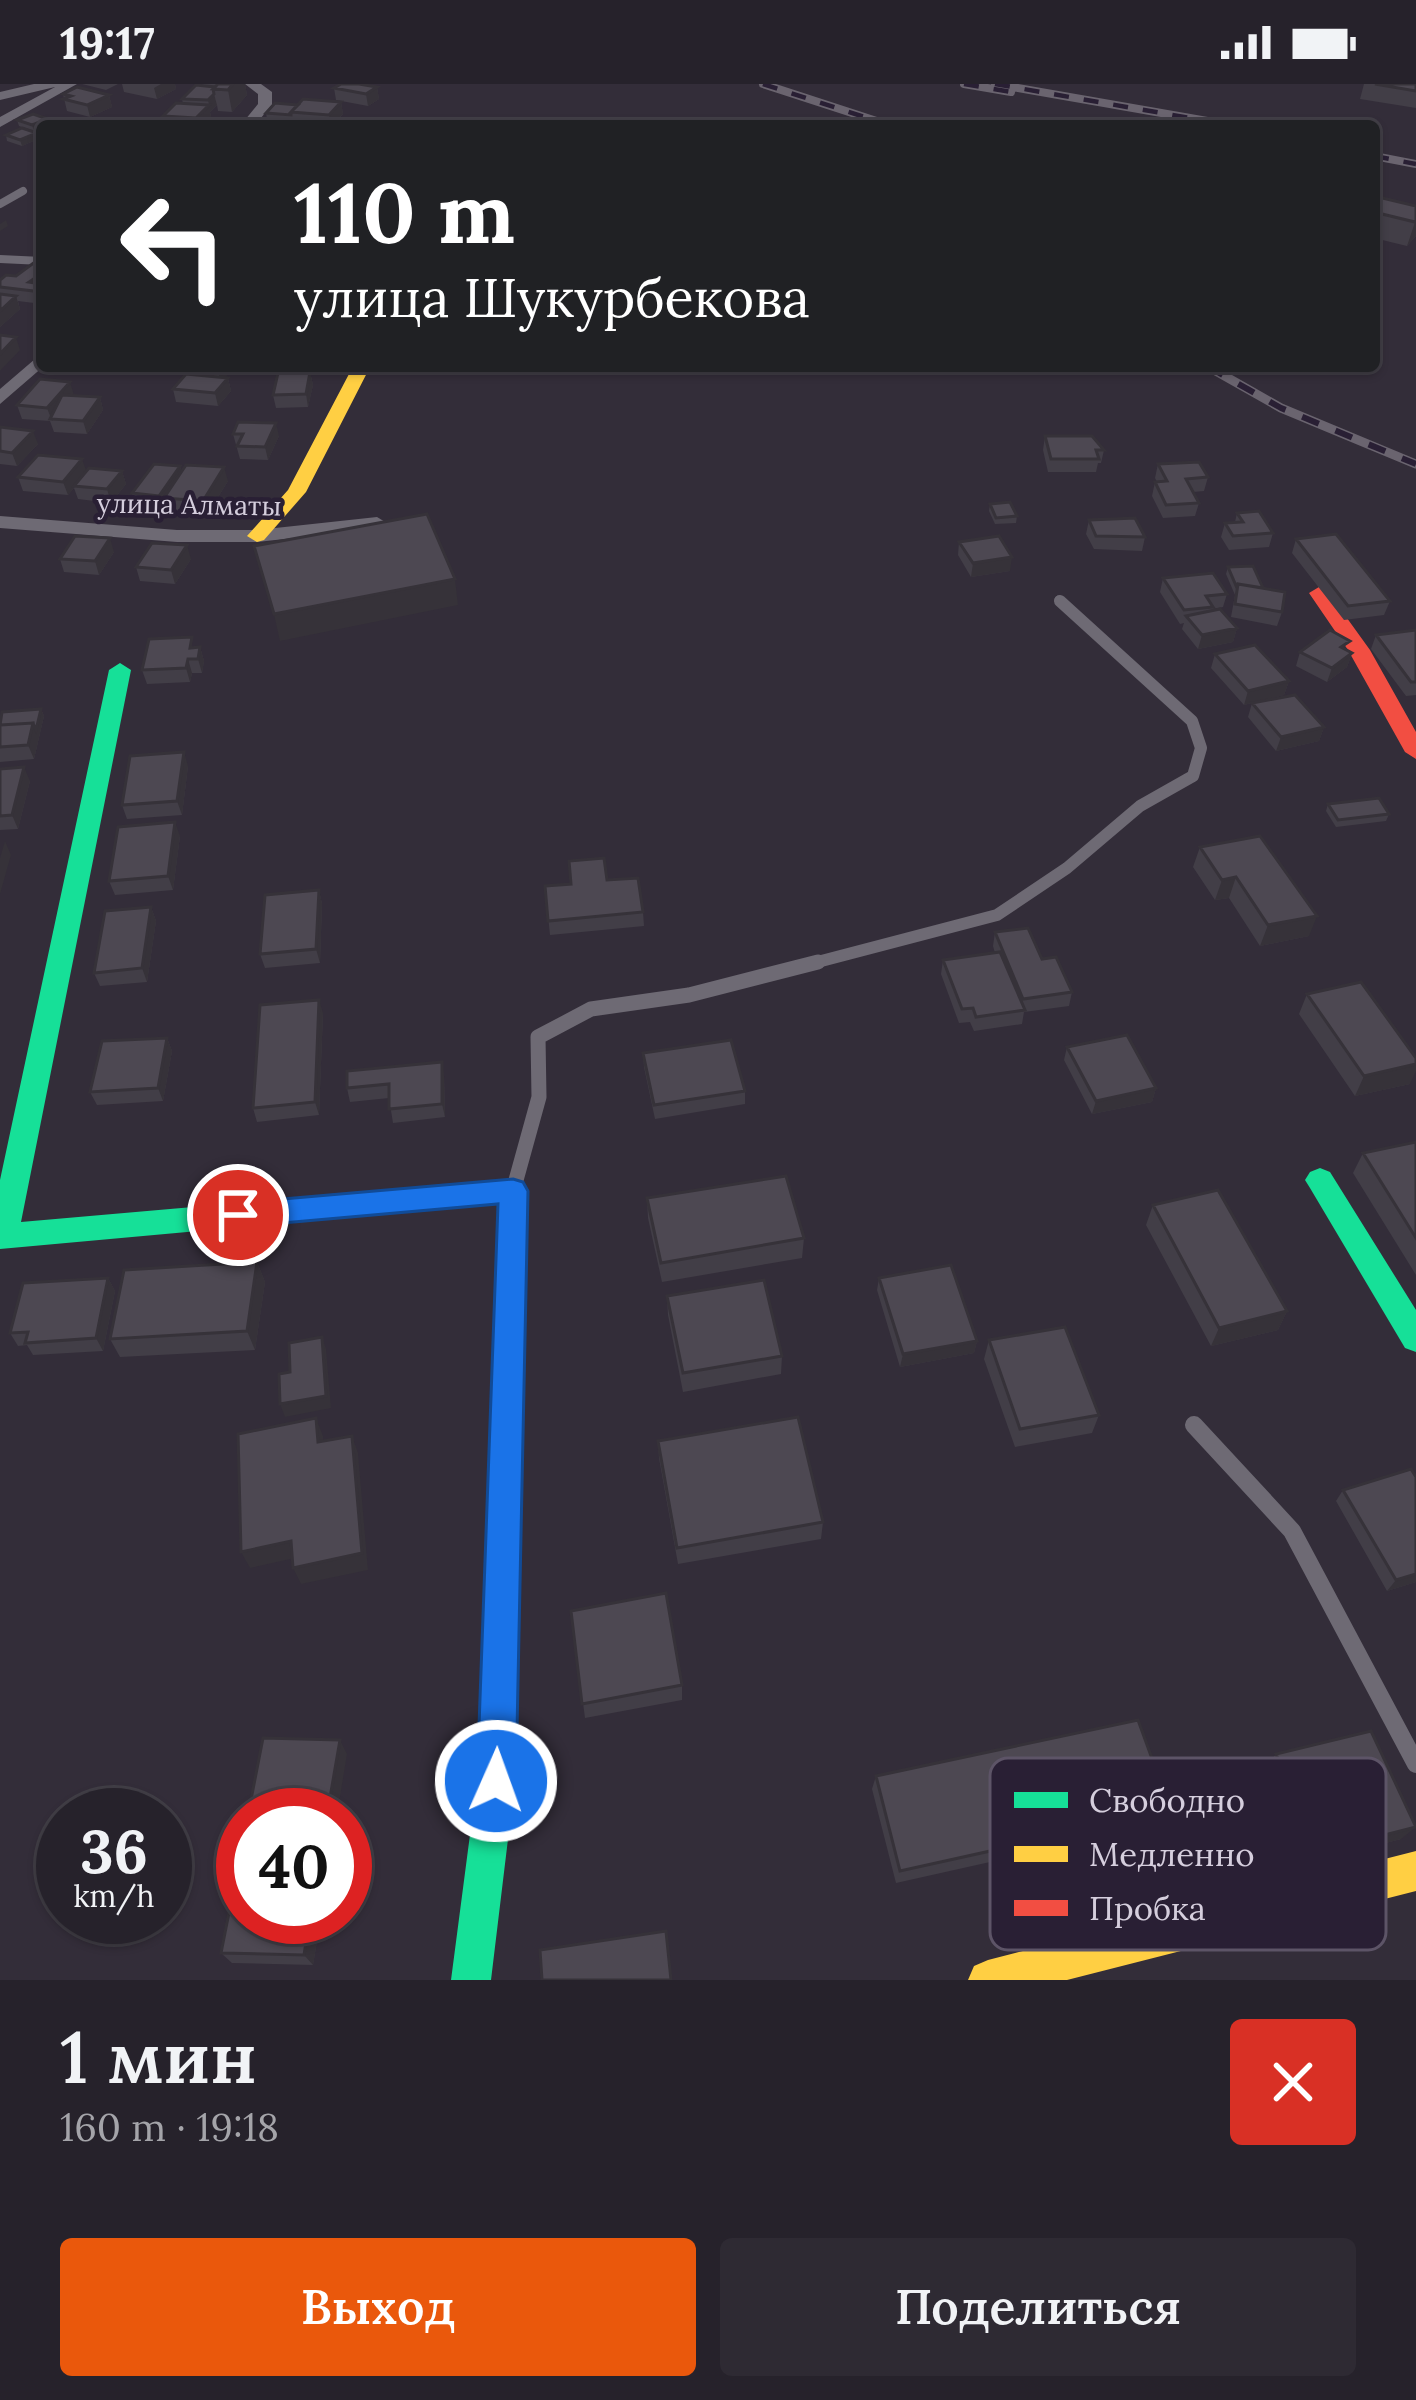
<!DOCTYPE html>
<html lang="ru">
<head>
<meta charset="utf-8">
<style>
  :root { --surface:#26222b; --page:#2e2a33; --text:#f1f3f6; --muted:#a4a4a9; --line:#423f47; --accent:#ea580c }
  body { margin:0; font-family:Lora,serif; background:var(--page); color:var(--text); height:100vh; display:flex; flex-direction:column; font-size:45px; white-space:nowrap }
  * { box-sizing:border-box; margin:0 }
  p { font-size:39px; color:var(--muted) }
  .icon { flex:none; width:66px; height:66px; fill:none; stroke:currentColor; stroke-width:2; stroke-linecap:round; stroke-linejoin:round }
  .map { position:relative; height:1896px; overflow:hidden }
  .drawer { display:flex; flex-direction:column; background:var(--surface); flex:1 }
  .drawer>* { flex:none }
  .hud { position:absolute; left:36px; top:36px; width:1344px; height:252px; border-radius:12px; box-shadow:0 3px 9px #0004,0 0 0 3px var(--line); background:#202124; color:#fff; overflow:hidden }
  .speed { position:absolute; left:36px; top:1704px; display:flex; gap:24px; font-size:60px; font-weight:700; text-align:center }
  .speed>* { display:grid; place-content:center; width:156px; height:156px; border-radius:50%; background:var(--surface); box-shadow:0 3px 9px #0004,0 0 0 3px var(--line); line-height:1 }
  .speed small { font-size:30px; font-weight:400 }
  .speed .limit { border:18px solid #d22; background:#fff; color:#111 }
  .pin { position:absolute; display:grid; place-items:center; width:102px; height:102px; color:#fff; margin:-51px; border:6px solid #fff; border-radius:50%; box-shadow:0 3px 12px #0007 }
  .me { position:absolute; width:132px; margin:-66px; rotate:2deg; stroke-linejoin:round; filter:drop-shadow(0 0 9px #0008) }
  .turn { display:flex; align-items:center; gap:42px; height:252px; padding:0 60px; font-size:54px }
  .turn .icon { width:156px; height:156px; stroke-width:2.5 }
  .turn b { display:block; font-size:84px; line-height:102px }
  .round { display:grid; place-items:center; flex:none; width:126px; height:126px; border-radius:12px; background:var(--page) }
  .headline { display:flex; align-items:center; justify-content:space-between; height:204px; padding:0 60px }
  h1 { font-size:72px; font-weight:600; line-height:90px }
  .cta { display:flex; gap:24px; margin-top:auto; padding:24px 60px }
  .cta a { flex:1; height:138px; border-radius:12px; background:var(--accent); color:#fff; font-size:48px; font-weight:600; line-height:138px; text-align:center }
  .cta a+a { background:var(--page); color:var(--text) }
  .status { display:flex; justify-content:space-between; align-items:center; height:84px; padding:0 60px; background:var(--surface); direction:ltr }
  .status svg { height:33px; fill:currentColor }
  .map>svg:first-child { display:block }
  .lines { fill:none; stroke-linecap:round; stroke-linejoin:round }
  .lane-far4 { stroke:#6e6a74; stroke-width:8 }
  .lane-far3 { stroke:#6e6a74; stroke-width:9 }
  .lane-far2 { stroke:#6e6a74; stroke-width:12 }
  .lane-far1 { stroke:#6e6a74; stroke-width:15 }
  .lane { stroke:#6e6a74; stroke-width:18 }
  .street { fill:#6e6a74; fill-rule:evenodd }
  .fast { fill:#16e098; fill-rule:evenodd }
  .slow { fill:#ffcf43; fill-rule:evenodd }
  .jam { fill:#f24e42; fill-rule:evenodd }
  .rail-far1-casing { stroke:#6a646f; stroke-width:8 }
  .rail-casing { stroke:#6a646f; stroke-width:9 }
  .rail-far1 { stroke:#291f34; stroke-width:4.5; stroke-dasharray:15; stroke-linecap:butt }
  .rail { stroke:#291f34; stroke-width:6; stroke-dasharray:18; stroke-linecap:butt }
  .wall { fill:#423e47 }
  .shaded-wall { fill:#363239 }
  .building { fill:#4d4852; stroke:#363239; stroke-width:3 }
  .route { fill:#1a73e8; stroke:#114b97; stroke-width:3 }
  .labels { text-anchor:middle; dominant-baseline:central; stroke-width:9; stroke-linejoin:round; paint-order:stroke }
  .far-street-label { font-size:27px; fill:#d5cedd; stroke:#291f34 }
  .key { fill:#291f34; stroke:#5d5467; stroke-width:3 }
  .key-label { font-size:33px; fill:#d5cedd }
</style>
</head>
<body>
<div class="status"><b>19:17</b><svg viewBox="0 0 49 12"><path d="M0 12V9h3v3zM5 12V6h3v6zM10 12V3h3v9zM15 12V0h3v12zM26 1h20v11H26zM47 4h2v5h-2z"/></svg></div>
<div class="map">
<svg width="1416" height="1896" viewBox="0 0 1416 1896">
  <rect width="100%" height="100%" fill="#332d39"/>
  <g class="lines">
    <!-- lane-far4 -->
    <path class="lane-far4" d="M0 120 23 107
      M0 175 42 177"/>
    <!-- lane-far3 -->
    <path class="lane-far3" d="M1059 516 1063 520"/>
    <!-- lane-far2 -->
    <path class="lane-far2" d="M806 881 997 831 1067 784 1140 722 1193 692 1201 664 1192 637 1060 517"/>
    <!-- lane-far1 -->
    <path class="lane-far1" d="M513 1107 539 1013 538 953 591 925 689 911 818 878"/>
    <!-- lane -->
    <path class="lane" d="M1194 1341 1292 1447 1416 1680"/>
    <!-- street -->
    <path class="street" d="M34 0H77L0 43V33L55 3 0 16V8Z
      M245 0H261L272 8V21L254 42H240L258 20V10Z
      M42 269 44 282 0 320V305Z
      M0 432 177 446H257L377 433 387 439 377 445 257 458H177L0 444Z"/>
    <!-- fast -->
    <path class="fast" d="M120 579 131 586 21 1138 513 1095 523 1099 528 1107 515 1697 491 1896H451L477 1697 498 1120 0 1165V1096L109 586Z
      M1320 1084 1330 1088 1416 1226V1268L1405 1264 1310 1104 1305 1096 1310 1088Z"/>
    <!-- slow -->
    <path class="slow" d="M295 282 369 285 306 408 264 456 257 458 247 452 288 406 349 290 304 287Z
      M1416 1767V1807L1067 1896H968L974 1882 988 1876Z"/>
    <!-- jam -->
    <path class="jam" d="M1319 503 1326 505 1370 566 1416 648V675L1405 668 1348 566 1309 509Z"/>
    <!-- rail-far1 casing -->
    <g class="rail-far1-casing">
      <path id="rail-far1" d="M763 0 892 42
        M964 0 1011 8
        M995 0 1236 42
        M1374 72 1416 80"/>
    </g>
    <!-- rail casing -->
    <g class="rail-casing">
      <path id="rail" d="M1207 282 1281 324 1416 380"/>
    </g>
    <!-- rail-far1 -->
    <use href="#rail-far1" class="rail-far1"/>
    <!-- rail -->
    <use href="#rail" class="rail"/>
  </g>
  <!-- wall -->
  <path class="wall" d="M82 0H118L106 6Z
    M122 0H175L176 5 157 15 124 8Z
    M202 0H245L247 11 232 28 218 27 217 21 210 28 211 33 202 42H161L165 39 163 32 183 20 182 15 203 2Z
    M1364 0H1416V24L1360 15Z
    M377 3 379 15 368 22 336 16 334 4Z
    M63 10 109 11 112 23 90 33 67 27Z
    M341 18 343 30 332 42 293 40 292 37 267 35 266 29 298 21Z
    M17 36 50 41 42 42V44L34 47 19 42Z
    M6 51 38 55 22 62 7 57Z
    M1374 112 1416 122V152L1407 162 1374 154Z
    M42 175V220L18 217 20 225 0 243V196L16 192Z
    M62 282H111L103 291 64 287Z
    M232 283 225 293 228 294 231 307 218 322 176 318 173 305 185 291 183 285Z
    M310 288 313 301 308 323 276 324 273 311Z
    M74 311 100 313 103 326 87 350 54 348 50 337 22 335 17 321Z
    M0 343 38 360 17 382 0 380Z
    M233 350 279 352 268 376 240 375Z
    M1045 352 1104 366 1101 379H1098L1096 388H1048L1043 366Z
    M1158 380 1208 393 1204 407 1193 408 1199 419 1195 432 1163 434 1152 412 1155 398H1157L1155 394Z
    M180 382 182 388 228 397 207 431 168 428 166 420 162 425 136 423 132 409Z
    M86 387H122L126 400 111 419 78 415 74 404 68 411 23 407 18 393Z
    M990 420 1017 432 1016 439 995 440 989 427Z
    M1237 429 1273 449 1269 463 1229 466 1221 453 1225 439 1235 438Z
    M1089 436 1145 453 1142 467 1094 465 1086 450Z
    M1296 455 1390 517 1384 531 1344 536 1292 469Z
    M959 458 1010 487 971 493 958 471Z
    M114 468 99 491 64 488 60 475Z
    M191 475 175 500 140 497 136 483Z
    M1228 483 1263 504 1282 528 1277 542 1231 533 1235 511 1226 490Z
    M1163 494 1227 510 1223 523 1213 525 1212 527 1237 544 1233 558 1198 565 1182 545 1184 539 1180 540 1160 508Z
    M1416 546V611L1406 612 1371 565 1376 551Z
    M200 563 204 577 202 589H192L190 598 147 600 142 586Z
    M1347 566 1352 569 1347 583 1327 598 1296 582 1300 568Z
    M1215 570 1289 597 1284 611 1244 621 1211 584Z
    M1252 619 1324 643 1319 657 1276 667 1248 633Z
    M41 625 44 632 34 675 0 678V634Z
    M188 682 182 731 127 735 122 721Z
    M0 685 30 697 18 745 0 746Z
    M1328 720 1389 730 1386 737 1336 743 1326 727Z
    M180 752 173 806 115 811 109 797Z
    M1200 763 1309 852 1260 862 1229 814 1215 816 1193 783Z
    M607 796 643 828 644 842 550 851 545 802Z
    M319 806 322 820 320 879 265 884 260 870Z
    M151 823 156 837 147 898 100 902 94 889Z
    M995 848 1042 875 1072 908 1069 922 1024 928 1022 940 974 947 970 938 959 939 941 890 943 876 995 869 993 862Z
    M1307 910 1410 1000 1355 1012 1299 930Z
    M323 929 319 1031 257 1038 253 1024Z
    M167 954 172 967 163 1017 97 1021 90 1008Z
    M1067 963 1156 1004 1152 1018 1092 1030 1064 976Z
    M643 969 745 1007V1020L655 1035 644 983Z
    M444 992 445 1033 393 1039 389 1014 350 1018 347 1004Z
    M1416 1058V1191L1353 1089 1363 1069Z
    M647 1114 804 1154 802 1174 662 1198 648 1134Z
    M1153 1121 1287 1227 1278 1246 1211 1262 1146 1141Z
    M257 1178 265 1198 255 1266 120 1273 110 1255Z
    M108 1194 115 1207 103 1267 33 1271 27 1261 18 1262 10 1249Z
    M879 1194 977 1257 974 1269 900 1283 877 1206Z
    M667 1212 782 1272 781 1290 683 1308 668 1231Z
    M989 1256 1099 1331 1092 1349 1015 1363 984 1275Z
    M658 1357 823 1438 821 1455 678 1480 659 1374Z
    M1416 1393V1498L1387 1507 1336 1417 1343 1406Z
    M571 1527 682 1601V1616L585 1634Z
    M1276 1670 1401 1755 1305 1780 1265 1684Z
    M876 1692 1171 1727 1161 1740 896 1799 872 1705Z
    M321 1833 313 1881 232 1879 221 1869Z"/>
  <!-- shaded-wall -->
  <path class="shaded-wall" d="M161 0H175L176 5 157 15 154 4Z
    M220 0H245L247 11 232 28 228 6Z
    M377 3 379 15 368 22 366 10Z
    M214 10 217 21 210 28 211 33 202 42H197L196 34 209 21 208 16Z
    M109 11 112 23 90 33 87 21Z
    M341 18 343 30 331 42 329 31Z
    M48 35 50 41 42 42V44L34 47 32 41Z
    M37 49 38 55 22 62 20 56Z
    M6 136 8 142 0 147V140Z
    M1416 137V152L1407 162 1415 138Z
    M16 212 20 225 0 243V227Z
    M16 253 20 266 0 287V270Z
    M101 282H111L103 291Z
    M221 282 232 283 221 300 218 287Z
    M310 288 313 301 308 323 306 310Z
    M228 294 231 307 218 322 215 309Z
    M70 298 74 311 52 337 47 324Z
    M100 313 103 326 87 350 83 337Z
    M276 339 279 352 268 376 265 363Z
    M33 347 38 360 17 382 12 369Z
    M82 375 87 389 68 411 63 398Z
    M180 382 184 395 164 414 166 420 162 425 159 412Z
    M224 383 228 397 207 431 203 417Z
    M122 387 126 400 111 419 107 405Z
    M110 454 114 468 99 491 95 477Z
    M187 461 191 475 175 500 171 486Z
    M1012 473 1010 487 971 493 973 479Z
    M455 495 458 521 280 557 274 530Z
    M1237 544 1233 558 1198 565 1202 551Z
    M200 563 204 577 202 589 198 575Z
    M1352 569 1347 583 1327 598 1332 584Z
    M188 575 192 589 190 598 186 584Z
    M1289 597 1284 611 1244 621 1248 607Z
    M41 625 44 632 34 675 28 661 33 639Z
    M1324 643 1319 657 1276 667 1281 653Z
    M184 668 188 682 182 731 177 717Z
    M24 683 30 697 18 745 12 731Z
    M175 738 180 752 173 806 168 792Z
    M5 757 11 771 0 810V774Z
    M1236 793 1229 814 1215 816 1222 796Z
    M319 806 322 820 320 879 316 865Z
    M151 823 156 837 147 898 142 884Z
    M1317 832 1309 852 1260 862 1268 841Z
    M319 916 323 929 319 1031 315 1018Z
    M167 954 172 967 163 1017 158 1004Z
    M442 978 444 992 445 1033 442 1020Z
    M1416 980V987L1410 1000 1355 1012 1364 992Z
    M1156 1004 1152 1018 1092 1030 1096 1017Z
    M257 1178 265 1198 255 1266 247 1247Z
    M108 1194 115 1207 103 1267 96 1254Z
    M1287 1227 1278 1246 1211 1262 1219 1244Z
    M322 1253 326 1265 331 1324 285 1333 280 1320Z
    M977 1257 974 1269 900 1283 903 1270Z
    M316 1334 323 1352 325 1376 318 1358Z
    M352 1352 358 1369 368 1486 301 1500 293 1484Z
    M291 1457 299 1473 250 1484 241 1468Z
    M1416 1490V1498L1387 1507 1396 1496Z
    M340 1656 347 1670 337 1731H327Z
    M1416 1743 1401 1755 1305 1780 1318 1768Z
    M310 1833H321L313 1881 304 1871Z"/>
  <!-- building -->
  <path class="building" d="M218 0H233L228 6 213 5Z
    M341 0H359L377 3 366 10 334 4Z
    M1375 0H1416V7Z
    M196 1 215 3 213 5 214 10 208 16 182 15Z
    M77 3 109 11 87 21 63 15 71 12 63 10Z
    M303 15 341 18 329 31 291 28Z
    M176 19 209 21 196 34 163 32Z
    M275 19 298 21 291 28V31L266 29Z
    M33 30 48 35 32 41 17 36Z
    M164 39 198 41 161 42Z
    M22 44 37 49 20 56 6 51Z
    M1374 112 1416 122V137L1415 138 1374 128Z
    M39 175H42V195L35 194 29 198 42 200V208L0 203V196L6 191 16 192Z
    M0 210 16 212 0 227Z
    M0 251 16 253 0 270Z
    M185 282H221L218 287 183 285Z
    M310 288 306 310 273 311 278 289Z
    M186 290 228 294 215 309 173 305Z
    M40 295 70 298 47 324 17 321Z
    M62 311 100 313 83 337 50 335Z
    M238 338 276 339 265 363 237 362 243 350H233Z
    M0 343 33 347 12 369 0 367Z
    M1045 352H1092L1104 366H1096L1099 375H1051Z
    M38 371 82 375 63 398 18 393Z
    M1199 378 1208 393 1186 395 1199 419 1166 421 1155 398 1167 397 1158 380Z
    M154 380 180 382 159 412 132 409Z
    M186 381 224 383 203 417 164 414Z
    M89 384 122 387 107 405 74 402Z
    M1010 418 1017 432 996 434 990 420Z
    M1259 427 1273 449 1233 452 1225 439 1243 438 1237 429Z
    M427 430 455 495 274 530 254 462Z
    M1135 434 1145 453 1096 452 1089 436Z
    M1336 450 1390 517 1348 522 1296 455Z
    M75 452 110 454 95 477 60 475Z
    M999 452 1012 473 973 479 959 458Z
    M152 459 187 461 171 486 136 483Z
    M1253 482 1263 504 1238 500 1237 504 1228 483Z
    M1213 489 1227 510 1206 512 1213 523 1184 526 1163 494Z
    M1238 500 1285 508 1282 528 1235 520Z
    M1220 525 1237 544 1202 551 1186 532Z
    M1330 546 1350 557 1341 563 1352 569 1332 584 1300 568Z
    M1416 546V598H1411L1376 551Z
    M192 553 190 564 200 563 198 575H188L186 584 142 586 149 555Z
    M1255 561 1289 597 1248 607 1215 570Z
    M1295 611 1324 643 1281 653 1252 619Z
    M41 625 36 646 33 639 0 641 2 628Z
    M33 639 28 661 0 663V641Z
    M184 668 177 717 122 721 130 672Z
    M24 683 12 731 0 732V685Z
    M1379 714 1389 730 1338 736 1328 720Z
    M175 738 168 792 109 797 118 743Z
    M1260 752 1317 832 1268 841 1236 793 1222 796 1200 763Z
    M604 774 607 796 638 794 643 828 548 837 545 802 571 800 569 777Z
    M319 806 316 865 260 870 265 811Z
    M151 823 142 884 94 889 105 827Z
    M1028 844 1042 875 1056 873 1072 908 1023 915 995 848Z
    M1000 868 1025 926 976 933 973 924 962 925 943 876Z
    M1361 898 1416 974V980L1364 992 1307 910Z
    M319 916 315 1018 253 1024 260 921Z
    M1127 951 1156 1004 1096 1017 1067 963Z
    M167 954 158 1004 90 1008 102 957Z
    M731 956 745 1007 654 1021 643 969Z
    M442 978V1020L389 1025V1000L347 1004V987Z
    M1416 1058V1154L1363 1069Z
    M786 1092 804 1154 661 1179 647 1114Z
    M1218 1106 1287 1227 1219 1244 1153 1121Z
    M257 1178 247 1247 110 1255 124 1186Z
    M951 1181 977 1257 903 1270 879 1194Z
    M108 1194 96 1254 25 1259 28 1248 10 1249 23 1199Z
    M764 1196 782 1272 683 1289 667 1212Z
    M1065 1243 1099 1331 1020 1345 989 1256Z
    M322 1253 326 1312 280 1320 279 1290 290 1288 289 1259Z
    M798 1333 823 1438 677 1464 658 1357Z
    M316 1334 318 1358 352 1352 362 1469 293 1484 291 1457 241 1468 238 1350Z
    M1411 1385 1416 1393V1490L1396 1496 1343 1406Z
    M666 1509 682 1601 582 1620 571 1527Z
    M1138 1636 1171 1727 900 1787 876 1692Z
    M1371 1647 1416 1743 1318 1768 1276 1670Z
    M263 1654 340 1656 327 1731H248Z
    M243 1758V1833H310L304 1871 221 1869Z
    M666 1847 671 1896H542L540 1866Z"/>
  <!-- route -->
  <path class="route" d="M513 1095 523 1098 528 1107 516 1697 510 1711 496 1717 483 1711 477 1697 498 1120 238 1143 228 1140 223 1131 228 1122 238 1119Z"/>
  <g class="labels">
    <!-- far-street labels -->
    <g class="far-street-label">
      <text transform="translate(189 420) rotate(1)">улица Алматы</text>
    </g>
  </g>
  <!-- legend -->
  <rect x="990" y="1674" width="396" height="192" rx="18" class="key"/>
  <rect x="1014" y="1708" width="54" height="16" fill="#16e098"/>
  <rect x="1014" y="1762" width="54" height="16" fill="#ffcf43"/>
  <rect x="1014" y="1816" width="54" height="16" fill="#f24e42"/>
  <g class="key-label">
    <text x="1089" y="1728">Свободно</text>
    <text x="1089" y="1782">Медленно</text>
    <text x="1089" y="1836">Пробка</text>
  </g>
</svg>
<div class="speed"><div>36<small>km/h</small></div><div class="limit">40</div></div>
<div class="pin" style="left:238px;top:1131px;background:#d93025"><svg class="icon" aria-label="arrive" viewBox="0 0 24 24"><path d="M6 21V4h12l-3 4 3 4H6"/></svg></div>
<svg class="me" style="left:496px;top:1697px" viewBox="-20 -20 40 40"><circle r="17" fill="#1a73e8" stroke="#fff" stroke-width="3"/><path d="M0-11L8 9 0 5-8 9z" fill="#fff"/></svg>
<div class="hud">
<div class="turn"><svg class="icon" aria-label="left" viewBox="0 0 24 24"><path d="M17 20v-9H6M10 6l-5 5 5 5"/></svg><div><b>110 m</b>улица Шукурбекова</div></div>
</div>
</div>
<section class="drawer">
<div class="headline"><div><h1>1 мин</h1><p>160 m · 19:18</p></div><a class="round" style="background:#d93025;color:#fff"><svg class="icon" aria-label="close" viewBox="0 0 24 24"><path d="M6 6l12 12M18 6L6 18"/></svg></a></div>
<div class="cta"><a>Выход</a><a>Поделиться</a></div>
</section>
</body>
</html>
